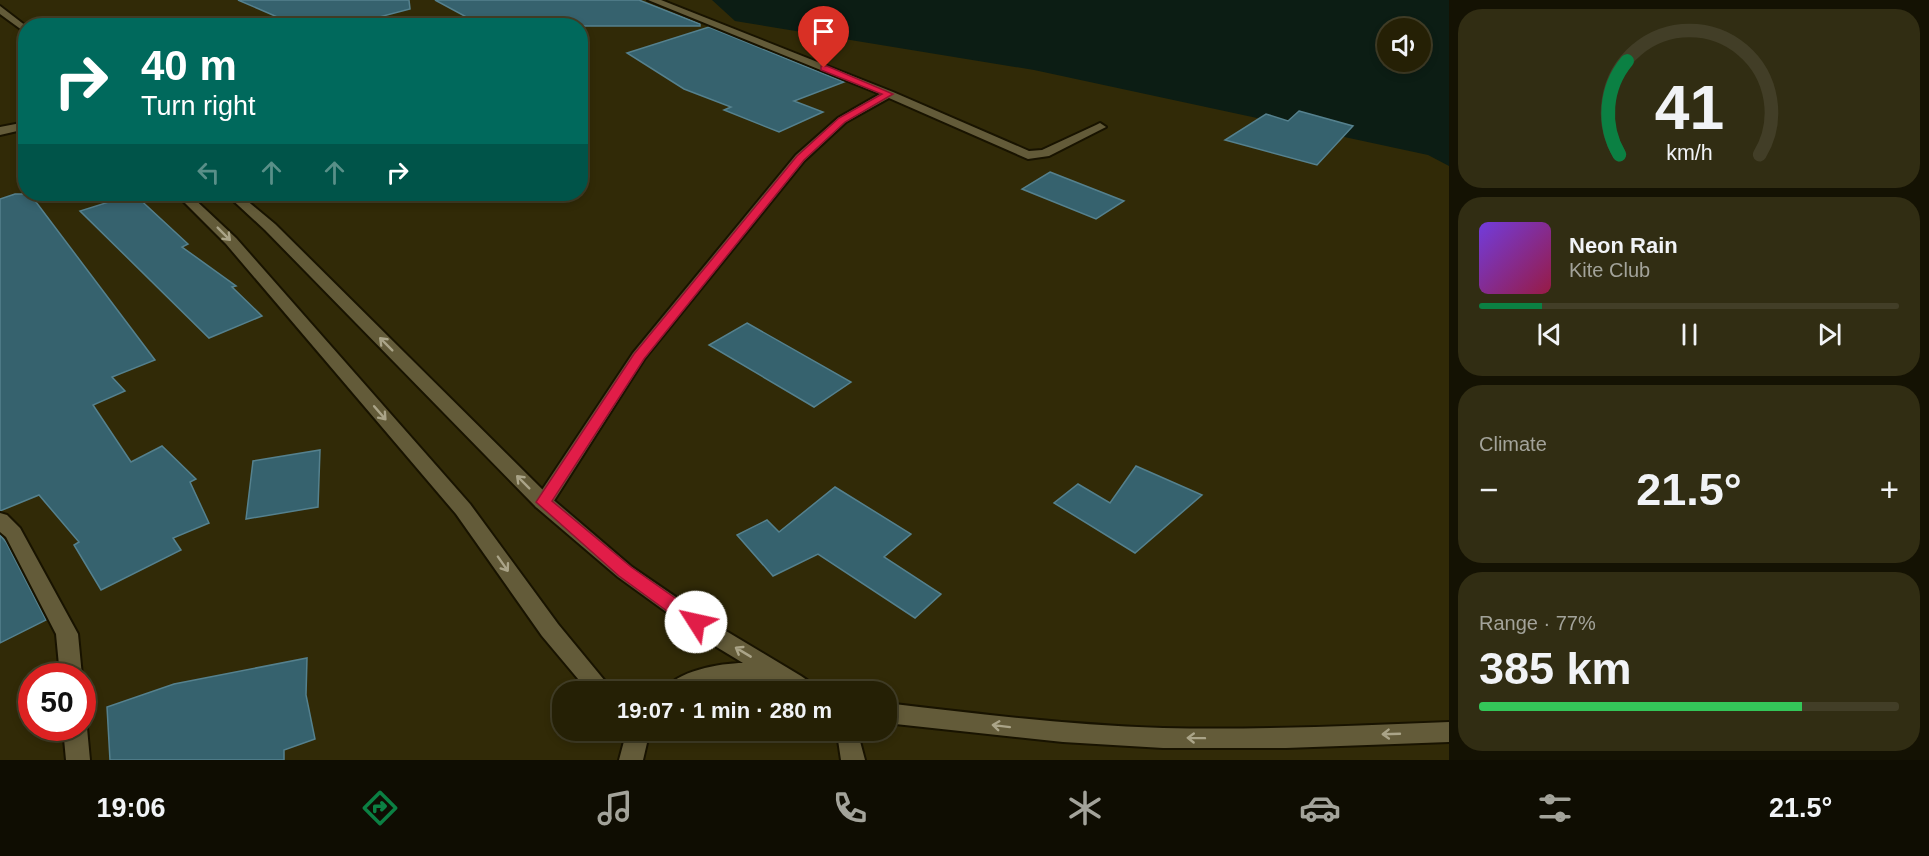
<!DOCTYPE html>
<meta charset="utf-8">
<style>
:root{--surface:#252005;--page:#312d13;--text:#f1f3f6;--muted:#a3a39a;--line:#423e27;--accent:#0b8043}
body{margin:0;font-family:Helvetica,sans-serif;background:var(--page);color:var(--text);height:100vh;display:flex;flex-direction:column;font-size:22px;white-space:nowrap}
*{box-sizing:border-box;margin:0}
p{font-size:20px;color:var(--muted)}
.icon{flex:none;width:33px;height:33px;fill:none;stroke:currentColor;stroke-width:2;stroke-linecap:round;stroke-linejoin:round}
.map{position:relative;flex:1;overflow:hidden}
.details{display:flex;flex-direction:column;gap:9px;padding:9px;background:#141203;width:480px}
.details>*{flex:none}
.hud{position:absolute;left:18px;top:18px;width:570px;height:183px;border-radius:24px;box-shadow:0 3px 9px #0003,0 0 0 2px var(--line);background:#00695c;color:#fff;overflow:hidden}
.tools{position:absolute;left:1377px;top:18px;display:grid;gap:12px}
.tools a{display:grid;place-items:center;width:54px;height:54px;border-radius:50%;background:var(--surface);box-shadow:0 3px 9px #0003,0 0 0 2px var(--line);font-size:30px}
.speed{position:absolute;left:18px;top:663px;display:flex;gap:12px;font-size:30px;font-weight:700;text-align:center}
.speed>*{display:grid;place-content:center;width:78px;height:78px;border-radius:50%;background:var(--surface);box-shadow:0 3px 9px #0003,0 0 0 2px var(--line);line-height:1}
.speed .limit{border:9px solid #d22;background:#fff;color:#111}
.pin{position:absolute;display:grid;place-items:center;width:51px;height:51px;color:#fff;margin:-62px -26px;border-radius:50% 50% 50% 0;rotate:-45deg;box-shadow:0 0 6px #0007}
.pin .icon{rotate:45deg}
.me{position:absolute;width:66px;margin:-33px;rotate:305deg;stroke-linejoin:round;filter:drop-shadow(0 0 4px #0008)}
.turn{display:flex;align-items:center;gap:21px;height:126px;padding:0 24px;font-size:27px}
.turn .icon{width:78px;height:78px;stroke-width:2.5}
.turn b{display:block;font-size:42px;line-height:51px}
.lanes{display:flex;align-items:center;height:57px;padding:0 24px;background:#0003;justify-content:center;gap:30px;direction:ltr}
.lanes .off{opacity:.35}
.big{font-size:45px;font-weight:700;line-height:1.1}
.details .widget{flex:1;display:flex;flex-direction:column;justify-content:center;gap:9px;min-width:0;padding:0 21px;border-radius:24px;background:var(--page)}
.details .dial{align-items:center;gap:0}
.dial svg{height:156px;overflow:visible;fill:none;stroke:var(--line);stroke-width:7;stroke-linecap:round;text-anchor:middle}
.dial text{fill:var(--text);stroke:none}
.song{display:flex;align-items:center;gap:18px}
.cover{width:72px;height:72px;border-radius:9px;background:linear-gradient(135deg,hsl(260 70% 55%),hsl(340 70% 35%))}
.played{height:6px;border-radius:3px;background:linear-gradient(90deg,var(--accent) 15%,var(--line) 15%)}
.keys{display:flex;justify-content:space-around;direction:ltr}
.heat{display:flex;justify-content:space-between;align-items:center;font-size:33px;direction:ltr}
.charge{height:9px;border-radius:4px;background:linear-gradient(90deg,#34c759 77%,var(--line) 0)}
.trip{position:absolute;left:552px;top:681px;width:345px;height:60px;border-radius:24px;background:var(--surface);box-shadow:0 3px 9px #0003,0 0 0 2px var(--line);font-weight:700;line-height:60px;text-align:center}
.tabs{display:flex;height:96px;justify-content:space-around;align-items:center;background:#0f0d02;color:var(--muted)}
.tabs .icon{width:42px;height:42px}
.tabs .active{color:var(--accent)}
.tabs b{font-size:27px;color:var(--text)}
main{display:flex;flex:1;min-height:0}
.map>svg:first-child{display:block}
.water{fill:#0c1d14;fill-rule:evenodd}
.building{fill:#36626e;stroke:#55818e;stroke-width:1.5}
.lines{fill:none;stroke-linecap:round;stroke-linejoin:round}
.minor-casing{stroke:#181300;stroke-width:4}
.secondary-casing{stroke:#181300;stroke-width:4}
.minor{fill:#635b39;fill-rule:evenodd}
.secondary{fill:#635b39;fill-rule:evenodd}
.oneway{stroke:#aaa488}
.route{fill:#e11d48;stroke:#92132f;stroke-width:1.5}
</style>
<main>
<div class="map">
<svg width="1449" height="760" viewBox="0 0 1449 760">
<rect width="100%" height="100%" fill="#312a07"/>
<path class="water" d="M712,0H1449V166L1428,155L1034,70L735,21ZM1388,28H1420V62H1388Z"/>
<path class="building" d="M238,0H409L410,9L345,26H298Z
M435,0H639L700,24V26H483Z
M709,27L844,82L794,101L823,112L779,132L724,110L731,107L684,89L627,53Z
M1299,111L1353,126L1317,165L1225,140L1266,114L1288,121Z
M1050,172L1124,201L1096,219L1022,189Z
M15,194H30L155,360L112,377L125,391L93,405L131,462L162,446L196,479L190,482L209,523L173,538L181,550L101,590L74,545L79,542L39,495L0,511V199Z
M134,194L188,244L182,247L236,286L232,287L262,316L209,338L80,211Z
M747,323L851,382L814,407L709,345Z
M320,450L318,507L246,519L253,461Z
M1136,466L1202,495L1135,553L1054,503L1078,484L1110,503Z
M835,487L911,534L884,557L941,594L915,618L818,554L773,576L737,535L767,520L779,532Z
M0,535L6,542L46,620L0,643Z
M307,658L306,695L315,739L284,750V760H110L107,707L174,684Z"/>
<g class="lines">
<g class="minor-casing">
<path id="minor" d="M648,0H661L893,92L1029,151L1042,150L1096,125L1100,123L1106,127L1049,156L1028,159L889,98L846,122L804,161L645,358L550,507L543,509L536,507L534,502L633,353L796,155L838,118L880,94Z
M26,122V129L0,135V127Z
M0,513L7,515L20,528L78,634L82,676H60L56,634L6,537L0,532Z
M82,721L87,728L90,760H66L63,728H82Z"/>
</g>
<g class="secondary-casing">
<path id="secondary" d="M0,6L26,26V33L0,14Z
M176,194H189L236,238L470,504L558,624L614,692H589L542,636L456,514L226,244Z
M226,194H239L275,224L550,497L632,567L721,628L801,676L814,685L817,692H786L771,686L743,681L717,683L696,692H664C674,671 721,663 743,663L705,640L618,577L536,507L265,230Z
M886,703C978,714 1070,725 1163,728C1258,730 1354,726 1449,722V742L1286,748H1163L1063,742L886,723Z
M627,730H650L643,760H619Z
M833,730H857L865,760H841L838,740Z"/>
</g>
<use href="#minor" class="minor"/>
<use href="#secondary" class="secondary"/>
</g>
<defs><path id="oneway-shaft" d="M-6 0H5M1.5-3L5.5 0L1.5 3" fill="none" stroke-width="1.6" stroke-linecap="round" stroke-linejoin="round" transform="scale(1.5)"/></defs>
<g class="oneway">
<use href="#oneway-shaft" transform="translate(224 234) rotate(45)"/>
<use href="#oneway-shaft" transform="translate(386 344) rotate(-135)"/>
<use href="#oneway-shaft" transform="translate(380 413) rotate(49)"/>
<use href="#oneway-shaft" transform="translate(523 482) rotate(-135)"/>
<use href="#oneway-shaft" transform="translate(503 564) rotate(55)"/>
<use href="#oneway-shaft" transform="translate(743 652) rotate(-149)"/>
<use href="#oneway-shaft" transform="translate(1001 726) rotate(-173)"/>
<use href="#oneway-shaft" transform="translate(1391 734) rotate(178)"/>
<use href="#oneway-shaft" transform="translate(1196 738) rotate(-179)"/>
</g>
<path class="route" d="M821,66H827L893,94L845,122L804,160L644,359L552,501L631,567L702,617L704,622L702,627L696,629L689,627L619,576L536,502L634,354L797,156L839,118L882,94L821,70Z"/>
</svg>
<div class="tools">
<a><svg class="icon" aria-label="sound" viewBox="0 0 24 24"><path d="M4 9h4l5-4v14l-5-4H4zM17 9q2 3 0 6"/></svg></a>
</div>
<div class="speed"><div class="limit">50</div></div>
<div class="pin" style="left:824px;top:68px;background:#d93025"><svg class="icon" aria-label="arrive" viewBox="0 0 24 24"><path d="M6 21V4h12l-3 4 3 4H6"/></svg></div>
<svg class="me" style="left:696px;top:622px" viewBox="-20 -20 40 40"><circle r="19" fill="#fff"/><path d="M0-13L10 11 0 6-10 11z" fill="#e11d48"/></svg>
<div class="trip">19:07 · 1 min · 280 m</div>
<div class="hud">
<div class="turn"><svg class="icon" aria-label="right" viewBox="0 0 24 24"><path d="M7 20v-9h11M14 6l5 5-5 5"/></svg><div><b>40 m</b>Turn right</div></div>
<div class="lanes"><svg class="icon off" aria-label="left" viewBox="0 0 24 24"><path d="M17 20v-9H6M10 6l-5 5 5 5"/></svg><svg class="icon off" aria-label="ahead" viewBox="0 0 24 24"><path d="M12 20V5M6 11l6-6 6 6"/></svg><svg class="icon off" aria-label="ahead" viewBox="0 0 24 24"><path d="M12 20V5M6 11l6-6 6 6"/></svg><svg class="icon" aria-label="right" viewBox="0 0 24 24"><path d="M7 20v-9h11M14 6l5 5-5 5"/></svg></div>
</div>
</div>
<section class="details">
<div class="widget dial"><svg viewBox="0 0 100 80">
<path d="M14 69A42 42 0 1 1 86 69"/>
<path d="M14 69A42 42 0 0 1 18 21" stroke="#0b8043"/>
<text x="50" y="56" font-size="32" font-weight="700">41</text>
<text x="50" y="72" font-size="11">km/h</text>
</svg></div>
<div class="widget">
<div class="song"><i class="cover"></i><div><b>Neon Rain</b><p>Kite Club</p></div></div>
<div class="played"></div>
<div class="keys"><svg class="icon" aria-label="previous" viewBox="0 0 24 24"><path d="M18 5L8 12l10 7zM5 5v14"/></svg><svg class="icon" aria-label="pause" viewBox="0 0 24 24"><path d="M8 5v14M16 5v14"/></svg><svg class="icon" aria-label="next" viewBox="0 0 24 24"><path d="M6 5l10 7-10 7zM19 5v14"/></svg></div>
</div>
<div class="widget"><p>Climate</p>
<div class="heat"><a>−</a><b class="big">21.5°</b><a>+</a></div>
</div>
<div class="widget"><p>Range · 77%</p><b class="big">385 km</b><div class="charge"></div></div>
</section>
</main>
<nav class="tabs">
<b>19:06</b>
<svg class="icon active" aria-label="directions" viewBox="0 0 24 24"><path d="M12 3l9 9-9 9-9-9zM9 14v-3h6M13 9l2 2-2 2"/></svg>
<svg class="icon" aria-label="music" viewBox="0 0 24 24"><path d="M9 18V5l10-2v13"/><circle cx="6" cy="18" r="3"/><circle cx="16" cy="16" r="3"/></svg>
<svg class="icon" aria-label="phone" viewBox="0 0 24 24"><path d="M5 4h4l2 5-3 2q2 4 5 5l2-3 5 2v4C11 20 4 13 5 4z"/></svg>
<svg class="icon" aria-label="climate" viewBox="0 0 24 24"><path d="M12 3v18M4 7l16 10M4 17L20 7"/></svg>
<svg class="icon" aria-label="car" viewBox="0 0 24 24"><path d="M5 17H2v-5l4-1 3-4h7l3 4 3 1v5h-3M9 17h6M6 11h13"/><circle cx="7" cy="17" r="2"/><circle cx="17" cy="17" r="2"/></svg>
<svg class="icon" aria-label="filters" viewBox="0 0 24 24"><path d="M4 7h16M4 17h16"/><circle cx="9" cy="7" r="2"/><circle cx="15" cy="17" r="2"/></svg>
<b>21.5°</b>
</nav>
